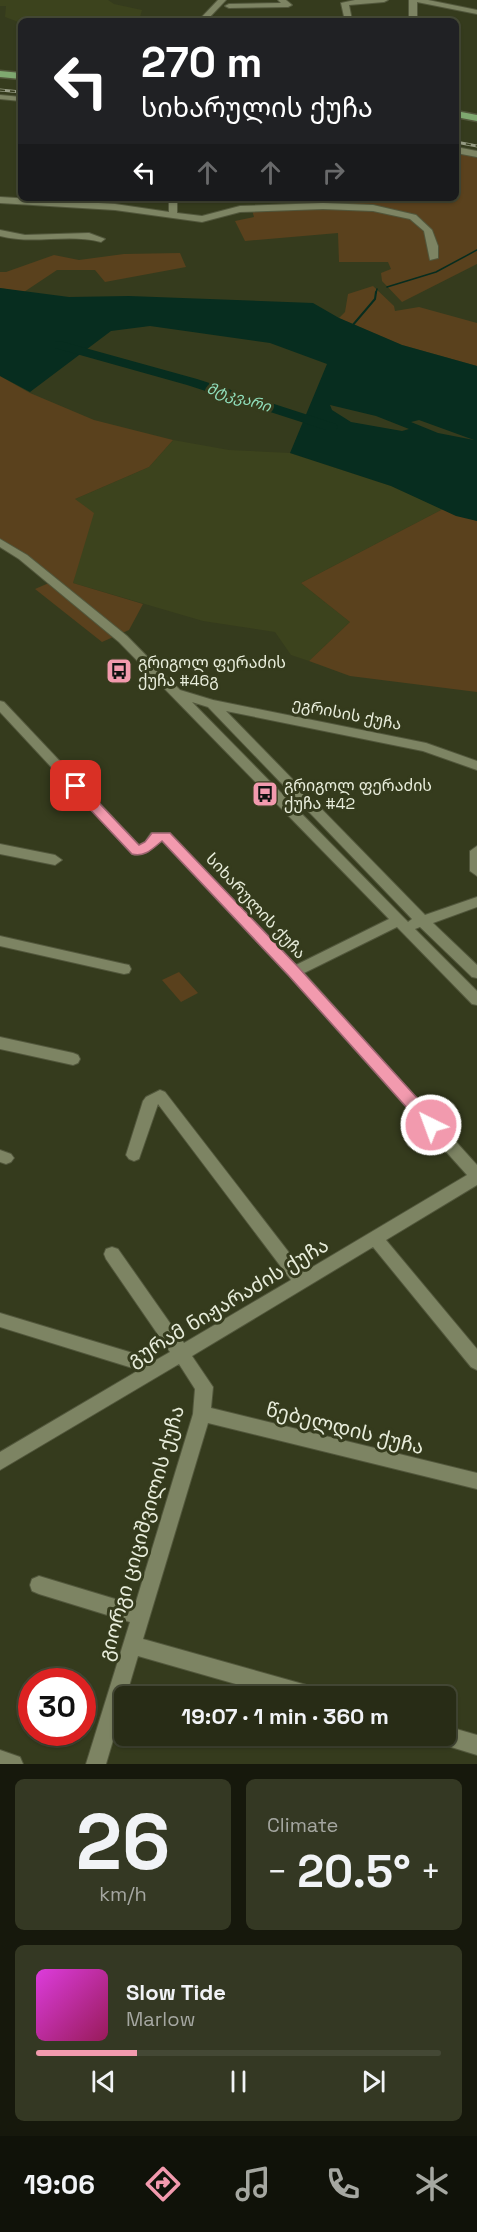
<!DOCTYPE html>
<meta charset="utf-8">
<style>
:root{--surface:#282c16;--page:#343823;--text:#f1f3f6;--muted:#a5a7a1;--line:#444835;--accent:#f29aae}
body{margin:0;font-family:"Space Grotesk","Noto Sans Georgian",sans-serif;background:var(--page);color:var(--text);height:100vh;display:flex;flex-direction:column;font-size:22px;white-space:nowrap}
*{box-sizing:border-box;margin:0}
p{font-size:20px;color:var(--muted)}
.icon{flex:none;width:33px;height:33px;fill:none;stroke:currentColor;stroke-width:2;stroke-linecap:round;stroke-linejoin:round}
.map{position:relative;height:1764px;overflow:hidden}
.panel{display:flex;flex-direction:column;gap:15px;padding:15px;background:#16180c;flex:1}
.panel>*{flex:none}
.guide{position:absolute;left:18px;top:18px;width:441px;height:183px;border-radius:9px;box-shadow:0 2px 4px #0004,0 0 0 2px var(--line);background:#202124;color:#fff;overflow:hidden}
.speed{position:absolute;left:18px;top:1668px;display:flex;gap:12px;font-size:30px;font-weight:700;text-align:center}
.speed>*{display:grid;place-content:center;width:78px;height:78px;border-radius:50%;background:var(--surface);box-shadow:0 2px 4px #0004,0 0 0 2px var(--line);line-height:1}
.speed .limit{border:9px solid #d22;background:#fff;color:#111}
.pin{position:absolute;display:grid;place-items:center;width:51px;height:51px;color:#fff;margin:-26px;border-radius:12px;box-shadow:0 3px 9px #0006}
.me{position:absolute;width:66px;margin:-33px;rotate:318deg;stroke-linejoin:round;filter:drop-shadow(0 0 4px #0008)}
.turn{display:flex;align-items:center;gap:21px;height:126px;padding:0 24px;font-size:27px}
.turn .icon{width:78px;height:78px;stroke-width:2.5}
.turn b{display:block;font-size:42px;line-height:51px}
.lanes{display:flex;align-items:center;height:57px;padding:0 24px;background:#0003;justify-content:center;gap:30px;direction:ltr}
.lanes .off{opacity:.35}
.big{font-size:45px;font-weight:800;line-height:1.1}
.panel .tile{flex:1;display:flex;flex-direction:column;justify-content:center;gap:9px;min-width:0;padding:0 21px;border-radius:9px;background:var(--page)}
.panel .dial{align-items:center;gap:0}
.dial b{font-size:78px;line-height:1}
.song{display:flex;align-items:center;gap:18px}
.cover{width:72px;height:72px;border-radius:9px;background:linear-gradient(135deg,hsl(300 70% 55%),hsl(330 70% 35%))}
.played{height:6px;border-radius:3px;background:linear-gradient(90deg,var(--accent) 25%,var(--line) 25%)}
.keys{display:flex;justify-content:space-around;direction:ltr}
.heat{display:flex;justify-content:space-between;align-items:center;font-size:33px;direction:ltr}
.panel .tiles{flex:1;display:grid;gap:15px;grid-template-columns:1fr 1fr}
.tile:last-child{grid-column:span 2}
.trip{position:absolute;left:114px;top:1686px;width:342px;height:60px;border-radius:9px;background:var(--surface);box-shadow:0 2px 4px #0004,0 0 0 2px var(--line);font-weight:800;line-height:60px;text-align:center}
.menu{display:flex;height:96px;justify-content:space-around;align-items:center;background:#101209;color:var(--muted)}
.menu .icon{width:42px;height:42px}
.menu .current{color:var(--accent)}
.menu b{font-size:27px;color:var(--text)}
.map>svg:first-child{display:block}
.built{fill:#3c431d}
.green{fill:#5a411d}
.water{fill:#072d1f;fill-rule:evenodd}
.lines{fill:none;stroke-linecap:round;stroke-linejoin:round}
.stream-far1{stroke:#072d1f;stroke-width:1.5}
.stream{stroke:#072d1f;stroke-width:2}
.river{fill:#072d1f;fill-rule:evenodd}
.minor-casing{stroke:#52573c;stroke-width:2}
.major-casing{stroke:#52573c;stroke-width:3}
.minor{fill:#7d8463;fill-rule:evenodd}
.major{fill:#7fa870;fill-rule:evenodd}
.rail-casing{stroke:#969b84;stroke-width:3}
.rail{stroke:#353b1d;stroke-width:1.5;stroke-dasharray:5;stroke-linecap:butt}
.route{fill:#f29aae;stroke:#9d6471;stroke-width:1.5}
.labels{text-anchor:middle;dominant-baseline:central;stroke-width:6;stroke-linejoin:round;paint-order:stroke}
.far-water-label{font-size:15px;font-style:italic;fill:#91dfbc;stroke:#353b1d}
.poi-label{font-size:16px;fill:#e8eddb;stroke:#353b1d;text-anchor:start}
.street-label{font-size:16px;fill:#e8eddb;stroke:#353b1d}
.near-street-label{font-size:20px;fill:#e8eddb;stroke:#353b1d}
</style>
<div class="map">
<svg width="477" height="1764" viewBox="0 0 477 1764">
<rect width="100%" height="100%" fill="#353b1d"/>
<path class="built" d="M0,0H108L114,4L142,10L139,21H21V23L5,17L6,6H0Z
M173,440L229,450L290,453L391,486L443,509L301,583L350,622L309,661L291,655L275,632L203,621L73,583L79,556L75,499L149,467Z"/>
<path class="green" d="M456,151L477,156V264L402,302L382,281L381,273L391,269L388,262H339L338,233L245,241L235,221L254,217L252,210L312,207L333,198H456Z
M180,253L186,267L105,282L95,270H57L24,292L0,288V272H6L54,255L79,260L124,254Z
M373,286L394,306L395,311L419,307L477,323V366L402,345L339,318L345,312L348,294Z
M0,376L30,393L94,420L173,440L149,467L75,499L94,513L73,583L143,604L129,630L102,642L35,589L58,579L0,539Z
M443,509L477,521V692L350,676L309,661L350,622L301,583Z
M179,972L198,993L181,1002L162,980Z"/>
<path class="water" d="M0,288L69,297L129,296L313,303L339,318L402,345L477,366V521L456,516L391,486L290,453L327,364L270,343L150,326L111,331L30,392L0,376ZM330,405L376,416L409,429L402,431L351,422L332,410ZM419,420L474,440L438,433L411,422Z"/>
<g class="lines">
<path class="stream-far1" d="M387,287L436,272L477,250
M376,293L377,289"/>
<path class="stream" d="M352,326L375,299L376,292"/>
<path class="river" d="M60,341L197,379L336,424L338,427L336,430H326L187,385L55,348V342Z"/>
<g class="minor-casing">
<path id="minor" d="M218,0H226L206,21H198Z
M278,0H286L292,5L288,7L229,8L225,6L229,4L281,3Z
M355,0H388L384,2L349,5L352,20L345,21L341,3Z
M409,0H428L477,10V14L417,2V21H409Z
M0,95L21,97V101L0,99Z
M456,147L477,151V157L456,153Z
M0,197L115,204L169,212V198H177V213L202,216L240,206L323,203L373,205L416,215L432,230L438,246V258L430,260L424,231L410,219L373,211L323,209L240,212L202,222L115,210L0,203Z
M0,230L25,235L89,233L105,239L101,242C67,233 34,245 0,236Z
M0,539L27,555L127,636L180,690L213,700L426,743L477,761V770L423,751L226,711L425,915L477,897V907L433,923L477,965V978L472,977L420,927L415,929L477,991V1005L472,1004L397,927L304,973L477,1165V1185L386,1240L477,1349V1370L471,1367L373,1247L192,1356L213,1387L211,1408L477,1473V1489L208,1423L143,1639L310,1686L317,1689L320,1696H278L138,1656L106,1764H86L130,1622L39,1594L32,1591L30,1585L32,1579L39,1576L135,1605L193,1414L195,1389L179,1364L0,1470V1452L139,1370L0,1327V1313L156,1360L170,1352L106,1259L104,1254L106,1249L112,1247L118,1249L184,1343L291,1280L158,1104L139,1159L134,1161L129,1159L126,1155L143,1101L146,1097L160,1090L165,1092L304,1272L467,1175L289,976L162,841C153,847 145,858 132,854L0,712V701L4,702L139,845L145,842L151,833H170L296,965L389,919L119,642L19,559L0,547ZM192,702L208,707L412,919L408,922Z
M0,844L55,855L62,860L55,865L0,854Z
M477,846V876L470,871V851Z
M0,936L124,964L129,965L131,969L129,973L124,974L0,946Z
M0,1037L73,1053L78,1055L80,1059L78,1063L73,1065L0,1049Z
M0,1150L11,1154L14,1158L11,1162L6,1164L0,1162Z
M446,1726L477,1735V1755L438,1743L435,1736H446Z
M0,1750L20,1757L23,1764H0Z"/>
</g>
<g class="major-casing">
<path id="major" d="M0,71L21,73V79L0,77Z
M456,111L477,115V121L456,117Z"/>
</g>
<use href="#minor" class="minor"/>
<use href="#major" class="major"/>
<g class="rail-casing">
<path id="rail" d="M0,90L21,92
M456,142L477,146"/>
</g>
<use href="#rail" class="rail"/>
</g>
<path class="route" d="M76,782L80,783L139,845L145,842L152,833H170L299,968L437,1120L439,1125L437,1129H426L289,976L162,841C154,847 145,858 132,854L71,789L69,786Z"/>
<defs>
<g id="bus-square" transform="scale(1.35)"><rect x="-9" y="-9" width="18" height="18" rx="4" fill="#f29aae" stroke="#353b1d"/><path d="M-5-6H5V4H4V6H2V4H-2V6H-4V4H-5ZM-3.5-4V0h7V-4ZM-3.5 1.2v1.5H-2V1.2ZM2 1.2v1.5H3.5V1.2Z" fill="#111"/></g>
</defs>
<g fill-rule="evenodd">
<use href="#bus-square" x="119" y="671"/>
<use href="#bus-square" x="265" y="794"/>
</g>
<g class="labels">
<g class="far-water-label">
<text transform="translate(239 397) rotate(17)">მტკვარი</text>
</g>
<g class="poi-label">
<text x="138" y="662">გრიგოლ ფერაძის<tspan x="138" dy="18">ქუჩა #46გ</tspan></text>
<text x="284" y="785">გრიგოლ ფერაძის<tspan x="284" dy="18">ქუჩა #42</tspan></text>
</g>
<g class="street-label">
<text transform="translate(347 714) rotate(11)">ეგრისის ქუჩა</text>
<text transform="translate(256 906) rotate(47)">სიხარულის ქუჩა</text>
</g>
<g class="near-street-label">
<text transform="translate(228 1302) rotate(-31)">გურამ ნიჟარაძის ქუჩა</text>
<text transform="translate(345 1428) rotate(14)">წებელდის ქუჩა</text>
<text transform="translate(141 1533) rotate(-74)">გიორგი ციციშვილის ქუჩა</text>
</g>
</g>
</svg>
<div class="speed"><div class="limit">30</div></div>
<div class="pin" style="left:76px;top:786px;background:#d93025"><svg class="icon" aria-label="arrive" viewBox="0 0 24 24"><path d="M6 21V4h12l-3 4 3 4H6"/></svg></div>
<svg class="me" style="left:431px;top:1125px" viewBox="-20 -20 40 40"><circle r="17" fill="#f29aae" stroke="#fff" stroke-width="3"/><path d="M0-11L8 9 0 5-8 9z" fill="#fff"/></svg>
<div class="trip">19:07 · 1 min · 360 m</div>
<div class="guide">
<div class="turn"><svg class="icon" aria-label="left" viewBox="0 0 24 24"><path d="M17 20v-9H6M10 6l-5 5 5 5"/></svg><div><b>270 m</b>სიხარულის ქუჩა</div></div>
<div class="lanes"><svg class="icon" aria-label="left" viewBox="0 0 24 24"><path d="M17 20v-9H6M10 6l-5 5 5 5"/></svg><svg class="icon off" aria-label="ahead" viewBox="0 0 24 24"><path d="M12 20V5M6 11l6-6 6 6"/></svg><svg class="icon off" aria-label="ahead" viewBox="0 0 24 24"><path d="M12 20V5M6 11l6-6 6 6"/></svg><svg class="icon off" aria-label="right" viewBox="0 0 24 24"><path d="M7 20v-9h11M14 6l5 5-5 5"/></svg></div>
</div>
</div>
<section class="panel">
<div class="tiles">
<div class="tile dial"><b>26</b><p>km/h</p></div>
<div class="tile"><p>Climate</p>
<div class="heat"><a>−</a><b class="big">20.5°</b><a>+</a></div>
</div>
<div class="tile">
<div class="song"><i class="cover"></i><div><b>Slow Tide</b><p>Marlow</p></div></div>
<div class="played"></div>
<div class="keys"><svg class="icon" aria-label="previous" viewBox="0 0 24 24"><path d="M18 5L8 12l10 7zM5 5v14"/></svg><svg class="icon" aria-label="pause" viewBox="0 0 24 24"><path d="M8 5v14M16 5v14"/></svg><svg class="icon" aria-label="next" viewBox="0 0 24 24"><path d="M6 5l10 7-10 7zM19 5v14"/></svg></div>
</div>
</div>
</section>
<nav class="menu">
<b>19:06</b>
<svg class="icon current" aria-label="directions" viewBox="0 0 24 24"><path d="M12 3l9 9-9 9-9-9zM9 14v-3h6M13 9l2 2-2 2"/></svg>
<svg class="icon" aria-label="music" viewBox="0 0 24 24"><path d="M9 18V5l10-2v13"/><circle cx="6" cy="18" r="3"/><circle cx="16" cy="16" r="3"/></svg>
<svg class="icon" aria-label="phone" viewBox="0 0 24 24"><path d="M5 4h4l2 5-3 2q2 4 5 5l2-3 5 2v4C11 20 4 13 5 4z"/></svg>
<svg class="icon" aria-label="climate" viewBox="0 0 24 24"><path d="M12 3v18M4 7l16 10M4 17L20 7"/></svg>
</nav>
